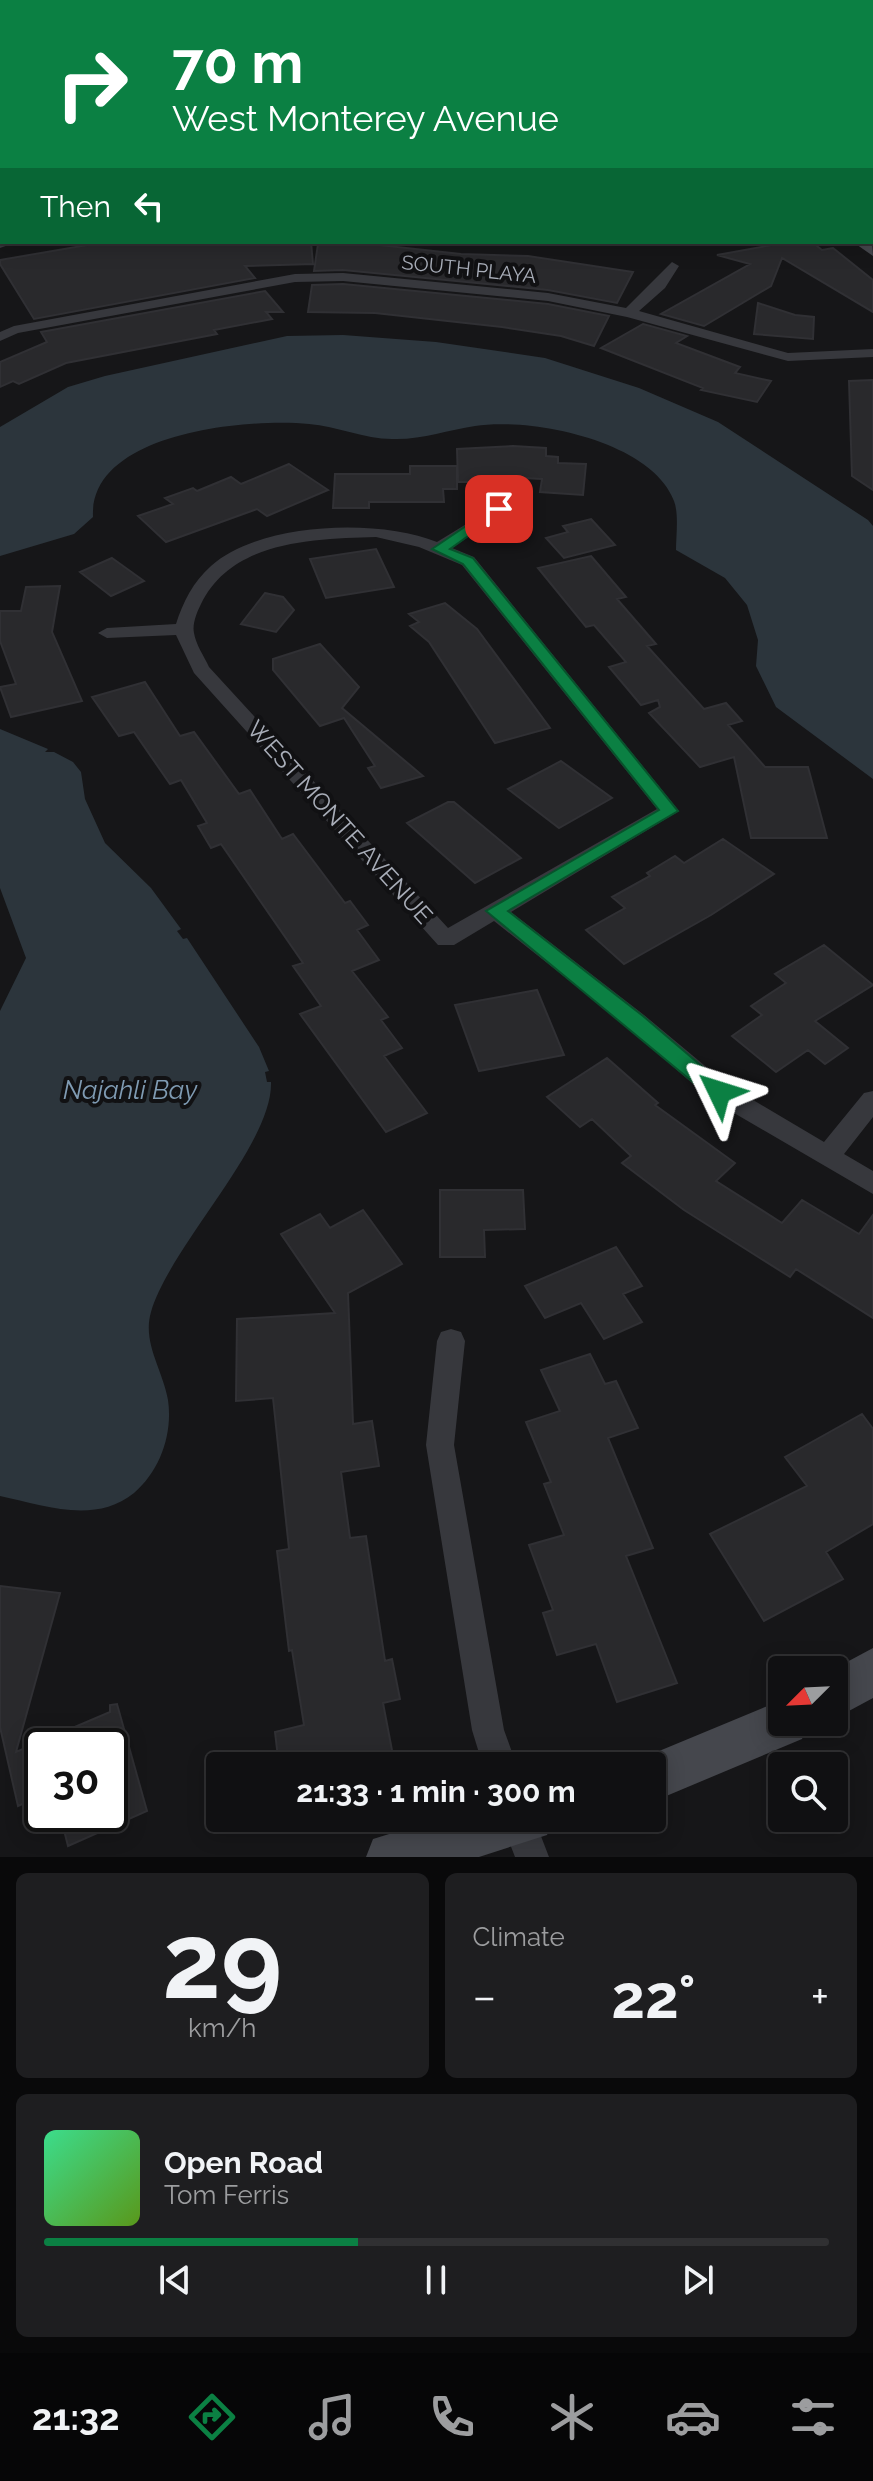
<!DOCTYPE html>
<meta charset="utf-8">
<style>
:root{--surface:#101012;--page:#1e1e20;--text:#f1f3f6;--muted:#9c9d9f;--line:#303032;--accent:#0b8043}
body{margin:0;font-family:Raleway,sans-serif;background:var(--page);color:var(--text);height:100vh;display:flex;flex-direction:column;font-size:30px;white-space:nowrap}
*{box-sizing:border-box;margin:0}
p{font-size:26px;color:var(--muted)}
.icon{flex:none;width:44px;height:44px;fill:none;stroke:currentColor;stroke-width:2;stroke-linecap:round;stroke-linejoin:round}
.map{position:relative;height:1857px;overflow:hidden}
.panel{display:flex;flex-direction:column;gap:16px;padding:16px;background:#09090a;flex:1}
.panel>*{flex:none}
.banner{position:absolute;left:0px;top:0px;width:874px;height:244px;box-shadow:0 4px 20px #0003,0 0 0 2px var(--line);background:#0b8043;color:#fff;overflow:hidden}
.needle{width:52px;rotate:246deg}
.fabs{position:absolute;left:768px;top:1656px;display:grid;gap:16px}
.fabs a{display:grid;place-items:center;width:80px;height:80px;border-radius:8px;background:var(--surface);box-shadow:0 4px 20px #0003,0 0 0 2px var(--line);font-size:40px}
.speed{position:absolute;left:24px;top:1728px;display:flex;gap:16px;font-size:40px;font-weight:700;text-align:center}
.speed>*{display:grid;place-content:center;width:104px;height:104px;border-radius:50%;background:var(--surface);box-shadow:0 4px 20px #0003,0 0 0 2px var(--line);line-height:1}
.speed .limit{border:4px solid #111;border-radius:12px;background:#fff;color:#111}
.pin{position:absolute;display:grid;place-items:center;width:68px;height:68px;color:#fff;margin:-34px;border-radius:16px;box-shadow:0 4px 12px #0006}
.me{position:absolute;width:88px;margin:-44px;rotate:311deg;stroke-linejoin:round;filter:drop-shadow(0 0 6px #0008)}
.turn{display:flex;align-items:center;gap:28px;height:168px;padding:0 40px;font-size:36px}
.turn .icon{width:104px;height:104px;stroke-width:2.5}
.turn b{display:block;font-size:56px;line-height:68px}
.then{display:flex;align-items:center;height:76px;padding:0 40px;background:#0003;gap:16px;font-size:30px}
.big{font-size:60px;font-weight:700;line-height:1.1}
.panel .tile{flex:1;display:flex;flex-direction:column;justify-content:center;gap:12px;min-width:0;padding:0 28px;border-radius:12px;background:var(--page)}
.panel .dial{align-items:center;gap:0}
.dial b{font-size:104px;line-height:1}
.song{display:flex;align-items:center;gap:24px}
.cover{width:96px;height:96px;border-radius:12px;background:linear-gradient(135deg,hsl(150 70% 55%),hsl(90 70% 35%))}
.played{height:8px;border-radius:4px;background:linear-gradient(90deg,var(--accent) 40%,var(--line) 40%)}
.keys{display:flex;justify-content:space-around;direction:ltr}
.heat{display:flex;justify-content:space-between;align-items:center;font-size:44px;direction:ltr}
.panel .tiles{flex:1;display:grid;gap:16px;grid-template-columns:1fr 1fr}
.tile:last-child{grid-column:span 2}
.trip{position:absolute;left:206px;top:1752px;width:460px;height:80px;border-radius:8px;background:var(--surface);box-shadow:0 4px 20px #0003,0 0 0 2px var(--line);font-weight:700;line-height:80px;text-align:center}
.tabs{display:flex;height:128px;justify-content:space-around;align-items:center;background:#060607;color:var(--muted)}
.tabs .icon{width:56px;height:56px}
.tabs .on{color:var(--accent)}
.tabs b{font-size:36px;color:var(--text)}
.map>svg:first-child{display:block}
.water{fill:#2c353c}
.building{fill:#29292c;stroke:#303034;stroke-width:2}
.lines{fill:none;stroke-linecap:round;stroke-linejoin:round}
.street{fill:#37383d;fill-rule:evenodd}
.secondary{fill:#45474d;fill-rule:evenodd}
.route{fill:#0b8043;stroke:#07532c;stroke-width:2}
.labels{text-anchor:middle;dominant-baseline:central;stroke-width:8;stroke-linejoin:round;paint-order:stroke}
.far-street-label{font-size:20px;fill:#a8adb8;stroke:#111113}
.street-label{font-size:24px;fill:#a8adb8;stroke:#111113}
.water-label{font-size:26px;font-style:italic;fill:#7f9bb3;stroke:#111113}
</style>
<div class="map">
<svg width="873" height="1857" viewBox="0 0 873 1857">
<rect width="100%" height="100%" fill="#161618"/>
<path class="water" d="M343,335L436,342L545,358L639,388L718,422L868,520L873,526V779L776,707L756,666L758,640L747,605L725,578L676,550C676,536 679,514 674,501C652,441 531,417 475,426C447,430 422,440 392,439C364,439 337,426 309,424C248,418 89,432 93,517L74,534L0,556V427L68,387L105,376L287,336Z
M0,729L48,749L45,752H54L73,762L81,772L85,799L105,843L151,888L181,929L177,931L183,939L187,938L259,1047L269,1071L265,1072L267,1082H271C273,1145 170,1246 151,1312C142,1343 163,1370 168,1400C173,1434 160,1471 134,1493C94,1525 44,1505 0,1496V1011L26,958L0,888Z"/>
<path class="building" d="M105,242H311L313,264L245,266L255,278L34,319L0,264V260Z
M788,242H812L822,250L833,248L873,280V312L782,258L771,286L704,326L661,314L750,264L717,255Z
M318,244L379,245L461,254L528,256L633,272L617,303L548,290L343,270L314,271Z
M343,284L548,304L609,316L594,346L561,336L502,327L375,313L308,312L312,285Z
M265,291L283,312H266L272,319L214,330L217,334L66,363L19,384L13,381L0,387V362L47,342L41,332Z
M758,303L795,315L814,317L813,339L754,334Z
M643,324L687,336L676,343L740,367L735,373L771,381L757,402L701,390L703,388L601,348Z
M873,380V490L852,476L849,381Z
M513,446L546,448V456L558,457V463L586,464L583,495L540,492L542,479L485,476L486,482H458L457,449Z
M289,464L328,490L267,516L257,509L166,542L138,516L173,504L165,498L193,488L197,491L231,477L241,484Z
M410,466H457V489H443L444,502H369V508H333L335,474H410Z
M591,519L615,545L564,558L546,538L568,532L563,526Z
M376,549L394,587L326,598L310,559Z
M591,556L626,597L617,599L656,644L647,646L704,709L726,703L742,721L728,725L765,767H808L827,838H751L734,757L700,767L649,713L660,707L658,700L641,705L609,667L626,662L594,625L586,627L538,568Z
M112,558L144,581L111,596L80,572Z
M60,586L52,632L82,701L11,717L0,687L16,684L0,641V611H21L26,587Z
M265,593L283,597L294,610L276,632L241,624Z
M445,603L477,629L550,728L495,743L429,642L410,626L419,622L409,614Z
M320,644L359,687L342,708L423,776L381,788L368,768L375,766L344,718L320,726L273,670V659Z
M145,682L180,736L194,732L239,794L250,790L282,839L293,834L345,903L350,901L368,925L357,930L379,960L352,971L388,1017L381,1020L402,1048L384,1056L427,1113L386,1132L300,1014L321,1006L293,966L303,963L221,844L211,848L198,826L207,823L181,780L170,784L134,732L119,736L92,697Z
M561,761L612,798L559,828L508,789Z
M448,802H454L521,858L475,883L407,823Z
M723,839L774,874L711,915L624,964L586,930L625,908L612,897L650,876L647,873L675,856L684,863Z
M824,945L873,985L815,1021L848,1048L825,1064L808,1050L776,1072L732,1036L762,1015L751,1006L786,983L775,974Z
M537,990L564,1055L479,1071L455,1005Z
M607,1058L658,1103L655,1105L735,1163L716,1181L782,1223L802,1200L859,1234L873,1215V1318L796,1269L790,1277L684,1210L622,1163L631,1156L592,1119L580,1127L547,1097Z
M440,1190H523L525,1229L484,1230L485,1257H440Z
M363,1210L402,1264L348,1293L353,1424L372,1421L379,1466L341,1472L350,1538L366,1536L385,1661L392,1659L400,1699L383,1703L395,1766H279L275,1732L304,1725L292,1650L289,1651L277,1551L289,1549L273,1398L236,1401L237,1319L335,1313L281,1234L320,1214L330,1228Z
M616,1247L642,1286L623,1294L642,1322L604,1339L581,1303L545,1318L525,1286Z
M590,1354L605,1384L616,1381L638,1428L608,1438L653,1548L626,1556L677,1683L617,1702L596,1644L557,1655L543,1613L553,1610L529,1545L564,1535L544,1484L551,1482L526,1422L560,1411L541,1370Z
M862,1414L873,1429V1524L826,1552L843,1579L764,1621L710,1534L807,1486L785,1457Z
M0,1586L60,1593L16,1752L110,1712V1705L117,1704L147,1811L68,1846L60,1814H110V1746H42V1795L18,1806L0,1727Z"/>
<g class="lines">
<path class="street" d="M121,0H132L134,2H123Z
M676,0H688L690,2H678Z
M832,0H844L846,2H834Z
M872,14H873V21H872Z
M872,106H873V113H872Z
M0,240L2,242H17L0,248Z
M672,262L679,266L665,288L639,311L788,353L873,349V357L788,361L627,317L548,301L343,281L295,282L18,333L0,341V332L14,326L295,274L343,273L548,293L626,308Z
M499,504L505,506V512L452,548L474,557L679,811L511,912L644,1015L728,1085L824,1142L864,1093L873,1091V1117L844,1154L873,1171V1194L710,1099L628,1027L494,921L454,945H438L194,673L176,635L107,638L98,633L107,628L176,624C183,602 193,582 211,566C260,522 378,518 437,542ZM376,537L419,547L462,565L657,809L448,928L209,667C204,656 196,645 194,633C192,624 197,612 201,604C232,540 314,539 376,537Z
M451,1329L461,1332L465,1341L454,1445L504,1730L517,1766H483L472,1730L426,1445L437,1341L441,1332Z
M500,1818H534L549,1857H515Z"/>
<path class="secondary" d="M510,0H527L528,2H511Z
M872,240L873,256L853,242H872Z
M873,1648V1698L834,1719L832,1670Z
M782,1700V1722H809L802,1739L652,1802V1766H633L635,1761Z
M441,1818H555L547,1835L479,1857H366L373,1839Z"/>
</g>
<path class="route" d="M494,507L506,509L450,549L473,558L678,811L508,911L643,1016L726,1087L729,1092L726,1098H712L486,911L659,810L463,564L432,549Z"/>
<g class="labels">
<g class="far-street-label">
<text transform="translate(469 269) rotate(6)">SOUTH PLAYA</text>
</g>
<g class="street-label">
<text transform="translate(340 822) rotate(48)">WEST MONTE AVENUE</text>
</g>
<g class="water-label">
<text x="130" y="1090">Najahli Bay</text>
</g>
</g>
</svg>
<div class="fabs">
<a><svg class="needle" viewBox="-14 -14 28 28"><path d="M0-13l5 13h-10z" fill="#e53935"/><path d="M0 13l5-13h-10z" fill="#9c9d9f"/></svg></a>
<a><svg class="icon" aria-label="search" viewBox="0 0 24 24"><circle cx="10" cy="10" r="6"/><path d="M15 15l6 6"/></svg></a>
</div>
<div class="speed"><div class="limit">30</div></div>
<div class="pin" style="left:499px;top:509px;background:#d93025"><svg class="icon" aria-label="arrive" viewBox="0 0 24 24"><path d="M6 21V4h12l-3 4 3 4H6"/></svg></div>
<svg class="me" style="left:719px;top:1092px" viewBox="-20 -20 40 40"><path d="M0-17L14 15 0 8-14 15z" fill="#0b8043" stroke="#fff" stroke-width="4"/></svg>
<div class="trip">21:33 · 1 min · 300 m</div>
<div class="banner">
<div class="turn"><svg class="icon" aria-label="right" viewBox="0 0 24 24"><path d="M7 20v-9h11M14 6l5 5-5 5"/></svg><div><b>70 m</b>West Monterey Avenue</div></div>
<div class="then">Then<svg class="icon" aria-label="left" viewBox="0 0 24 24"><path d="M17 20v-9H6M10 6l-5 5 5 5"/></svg></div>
</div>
</div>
<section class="panel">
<div class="tiles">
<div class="tile dial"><b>29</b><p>km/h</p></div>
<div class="tile"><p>Climate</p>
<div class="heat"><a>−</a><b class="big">22°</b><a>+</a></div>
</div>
<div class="tile">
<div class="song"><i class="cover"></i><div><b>Open Road</b><p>Tom Ferris</p></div></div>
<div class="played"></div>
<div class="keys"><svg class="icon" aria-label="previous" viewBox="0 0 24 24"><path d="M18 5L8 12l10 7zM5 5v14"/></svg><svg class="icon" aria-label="pause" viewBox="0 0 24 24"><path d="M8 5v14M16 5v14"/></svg><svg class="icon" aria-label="next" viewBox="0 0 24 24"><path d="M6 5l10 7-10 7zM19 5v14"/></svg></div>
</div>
</div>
</section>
<nav class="tabs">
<b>21:32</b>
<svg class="icon on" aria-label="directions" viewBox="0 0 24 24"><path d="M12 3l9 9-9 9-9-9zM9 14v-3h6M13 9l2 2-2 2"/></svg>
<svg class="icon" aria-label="music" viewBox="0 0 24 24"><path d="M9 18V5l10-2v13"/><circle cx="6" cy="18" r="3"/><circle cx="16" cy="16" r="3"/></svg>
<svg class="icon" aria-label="phone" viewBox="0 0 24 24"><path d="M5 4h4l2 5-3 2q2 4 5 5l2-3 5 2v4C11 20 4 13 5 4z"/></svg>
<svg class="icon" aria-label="climate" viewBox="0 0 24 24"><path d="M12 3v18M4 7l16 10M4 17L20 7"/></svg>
<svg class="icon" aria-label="car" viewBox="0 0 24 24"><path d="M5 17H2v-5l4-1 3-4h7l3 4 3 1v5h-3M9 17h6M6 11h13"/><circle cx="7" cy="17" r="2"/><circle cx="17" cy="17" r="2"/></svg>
<svg class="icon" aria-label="filters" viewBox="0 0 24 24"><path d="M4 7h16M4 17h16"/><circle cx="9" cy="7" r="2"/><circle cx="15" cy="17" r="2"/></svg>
</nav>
